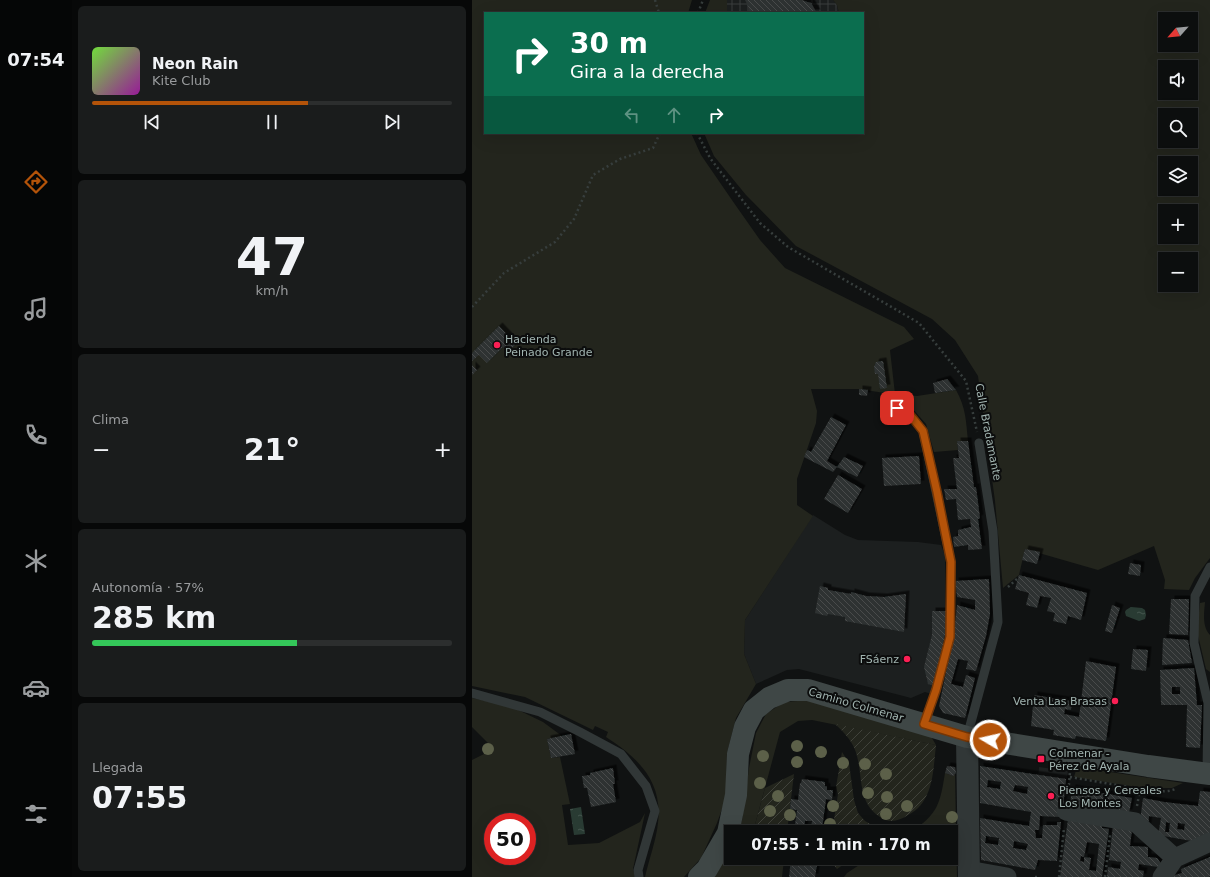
<!DOCTYPE html>
<html lang="es">
<meta charset="utf-8">
<style>
:root{--surface:#0c0e0e;--page:#1a1c1c;--text:#f1f3f6;--muted:#9a9c9e;--line:#2c2e2e;--accent:#b45309}
body{margin:0;font-family:"DejaVu Sans",sans-serif;background:var(--page);color:var(--text);height:100vh;display:flex;flex-direction:column;font-size:15px;white-space:nowrap}
*{box-sizing:border-box;margin:0}
p{font-size:13px;color:var(--muted)}
.icon{flex:none;width:22px;height:22px;fill:none;stroke:currentColor;stroke-width:2;stroke-linecap:round;stroke-linejoin:round}
.map{position:relative;flex:1;overflow:hidden}
.sheet{display:flex;flex-direction:column;gap:6px;padding:6px;background:#070808;width:400px}
.sheet>*{flex:none}
.top-card{position:absolute;left:12px;top:12px;width:380px;height:122px;border-radius:0px;box-shadow:0 4px 16px #0002,0 0 0 1px var(--line);background:#0b6e4f;color:#fff;overflow:hidden}
.needle{width:26px;rotate:243deg}
.controls{position:absolute;left:686px;top:12px;display:grid;gap:8px}
.controls a{display:grid;place-items:center;width:40px;height:40px;border-radius:0px;background:var(--surface);box-shadow:0 4px 16px #0002,0 0 0 1px var(--line);font-size:20px}
.speed{position:absolute;left:12px;top:813px;display:flex;gap:8px;font-size:20px;font-weight:700;text-align:center}
.speed>*{display:grid;place-content:center;width:52px;height:52px;border-radius:50%;background:var(--surface);box-shadow:0 4px 16px #0002,0 0 0 1px var(--line);line-height:1}
.speed .limit{border:6px solid #d22;background:#fff;color:#111}
.pin{position:absolute;display:grid;place-items:center;width:34px;height:34px;color:#fff;margin:-17px;border-radius:8px;box-shadow:0 2px 6px #0006}
.me{position:absolute;width:44px;margin:-22px;rotate:279deg;stroke-linejoin:round;filter:drop-shadow(0 0 3px #0008)}
.turn{display:flex;align-items:center;gap:14px;height:84px;padding:0 20px;font-size:18px}
.turn .icon{width:52px;height:52px;stroke-width:2.5}
.turn b{display:block;font-size:28px;line-height:34px}
.lanes{display:flex;align-items:center;height:38px;padding:0 20px;background:#0003;justify-content:center;gap:20px;direction:ltr}
.lanes .off{opacity:.35}
.big{font-size:30px;font-weight:700;line-height:1.1}
.sheet .card{flex:1;display:flex;flex-direction:column;justify-content:center;gap:6px;min-width:0;padding:0 14px;border-radius:6px;background:var(--page)}
.sheet .dial{align-items:center;gap:0}
.dial b{font-size:52px;line-height:1}
.song{display:flex;align-items:center;gap:12px}
.cover{width:48px;height:48px;border-radius:6px;background:linear-gradient(135deg,hsl(100 70% 55%),hsl(300 70% 35%))}
.played{height:4px;border-radius:2px;background:linear-gradient(90deg,var(--accent) 60%,var(--line) 60%)}
.keys{display:flex;justify-content:space-around;direction:ltr}
.heat{display:flex;justify-content:space-between;align-items:center;font-size:22px;direction:ltr}
.charge{height:6px;border-radius:3px;background:linear-gradient(90deg,#34c759 57%,var(--line) 0)}
.trip{position:absolute;left:252px;top:825px;width:234px;height:40px;border-radius:0px;background:var(--surface);box-shadow:0 4px 16px #0002,0 0 0 1px var(--line);font-weight:700;line-height:40px;text-align:center}
main{display:flex;flex:1;min-height:0}
.dock{display:flex;flex-direction:column;width:72px;justify-content:space-around;align-items:center;background:#050606;color:var(--muted)}
.dock .icon{width:28px;height:28px}
.dock .current{color:var(--accent)}
.dock b{font-size:18px;color:var(--text)}
.map>svg:first-child{display:block}
.built{fill:#1c1f1f}
.industrial{fill:url(#industrial-grid)}
.green{fill:#23251d;fill-rule:evenodd}
.garden{fill:url(#garden-furrows)}
.water{fill:url(#water-ripples)}
.building{fill:url(#building-back-hatch);fill-rule:evenodd;filter:url(#shadow)}
.lines{fill:none;stroke-linecap:round;stroke-linejoin:round}
.path{stroke:#373e3d;stroke-width:2.5;stroke-dasharray:2 3;stroke-linecap:butt}
.service{stroke:#313737;stroke-width:9}
.minor{stroke:#313737;stroke-width:19}
.tertiary{stroke:#313737;stroke-width:22}
.secondary{stroke:#3f4746;stroke-width:22}
.tree{fill:#5c6049}
.route-casing{stroke:#753606;stroke-width:10}
.route{stroke:#b45309;stroke-width:7}
.poi-dot{fill:#fc1f54;stroke:#0c0d0d;stroke-width:1.5}
.labels{text-anchor:middle;dominant-baseline:central;stroke-width:4;stroke-linejoin:round;paint-order:stroke}
.poi-label{font-size:11px;fill:#a1b4b0;stroke:#0c0d0d;text-anchor:start}
.street-label{font-size:11px;fill:#a1b4b0;stroke:#0c0d0d}
</style>
<main>
<nav class="dock">
<b>07:54</b>
<svg class="icon current" aria-label="directions" viewBox="0 0 24 24"><path d="M12 3l9 9-9 9-9-9zM9 14v-3h6M13 9l2 2-2 2"/></svg>
<svg class="icon" aria-label="music" viewBox="0 0 24 24"><path d="M9 18V5l10-2v13"/><circle cx="6" cy="18" r="3"/><circle cx="16" cy="16" r="3"/></svg>
<svg class="icon" aria-label="phone" viewBox="0 0 24 24"><path d="M5 4h4l2 5-3 2q2 4 5 5l2-3 5 2v4C11 20 4 13 5 4z"/></svg>
<svg class="icon" aria-label="climate" viewBox="0 0 24 24"><path d="M12 3v18M4 7l16 10M4 17L20 7"/></svg>
<svg class="icon" aria-label="car" viewBox="0 0 24 24"><path d="M5 17H2v-5l4-1 3-4h7l3 4 3 1v5h-3M9 17h6M6 11h13"/><circle cx="7" cy="17" r="2"/><circle cx="17" cy="17" r="2"/></svg>
<svg class="icon" aria-label="filters" viewBox="0 0 24 24"><path d="M4 7h16M4 17h16"/><circle cx="9" cy="7" r="2"/><circle cx="15" cy="17" r="2"/></svg>
</nav>
<section class="sheet">
<div class="card">
<div class="song"><i class="cover"></i><div><b>Neon Rain</b><p>Kite Club</p></div></div>
<div class="played"></div>
<div class="keys"><svg class="icon" aria-label="previous" viewBox="0 0 24 24"><path d="M18 5L8 12l10 7zM5 5v14"/></svg><svg class="icon" aria-label="pause" viewBox="0 0 24 24"><path d="M8 5v14M16 5v14"/></svg><svg class="icon" aria-label="next" viewBox="0 0 24 24"><path d="M6 5l10 7-10 7zM19 5v14"/></svg></div>
</div>
<div class="card dial"><b>47</b><p>km/h</p></div>
<div class="card"><p>Clima</p>
<div class="heat"><a>−</a><b class="big">21°</b><a>+</a></div>
</div>
<div class="card"><p>Autonomía · 57%</p><b class="big">285 km</b><div class="charge"></div></div>
<div class="card"><p>Llegada</p><b class="big">07:55</b></div>
</section>
<div class="map">
<svg width="738" height="877" viewBox="0 0 738 877">
<defs>
<pattern id="industrial-grid" width="8" height="8" patternUnits="userSpaceOnUse"><rect width="8" height="8" fill="#1c1f1f"/><path d="M0 4h8M4 0v8" fill="none" stroke="#3a3d3d"/></pattern>
<pattern id="garden-furrows" width="10" height="10" patternUnits="userSpaceOnUse"><rect width="10" height="10" fill="#23251d"/><path d="M-1 1l2-2M0 10L10 0M9 11l2-2" fill="none" stroke="#40423b"/></pattern>
<pattern id="water-ripples" width="26" height="14" patternUnits="userSpaceOnUse"><rect width="26" height="14" fill="#293b33"/><path d="M2 4q2-2 4 0t4 0M15 11q2-2 4 0t4 0" fill="none" stroke="#45554e"/></pattern>
<pattern id="building-back-hatch" width="6" height="6" patternUnits="userSpaceOnUse"><rect width="6" height="6" fill="#2d3131"/><path d="M-1 5l2 2M0 0l6 6M5-1l2 2" fill="none" stroke="#484c4c"/></pattern>
<filter id="shadow"><feDropShadow dx="3.5" dy="-3.5" stdDeviation="0" flood-color="#0009"/></filter>
</defs>
<rect width="100%" height="100%" fill="#101212"/>
<path class="built" d="M341,515L373,535L386,540L446,542L469,545L473,555V635L460,694L453,692L439,698L327,669L315,670L284,684L272,654L273,620Z
M567,767L596,771L590,817L563,816Z"/>
<path class="industrial" d="M255,0H361L365,5L367,13H255Z"/>
<path class="green" d="M0,0H220L216,13H13V133H219L229,155L262,203L288,240L313,268L432,327L442,339L418,350L423,394L445,396L484,390C494,408 494,421 496,441H485L486,450L462,452L454,424L439,407L419,394L387,389H339L345,411L344,423L325,479V505L341,516L273,620L272,654L284,684L264,718L255,753L254,798L245,823L229,858L212,877H173C177,859 184,841 186,823C191,781 166,758 134,737L136,732L123,726L121,730L53,697L0,686Z
M238,0H255V13H233Z
M361,0H738V558L723,578L717,590L692,589L693,580L682,546L626,570L553,549L547,575L531,588L523,501L506,376L483,340L460,319L324,246L274,195L242,156L232,133H391V13H367L365,5ZM693,19H719V45H693ZM693,67H719V93H693ZM693,115H719V141H693ZM693,163H719V189H693ZM693,211H719V237H693ZM693,259H719V285H693Z
M733,602C732,614 730,626 738,635V672L734,669L725,631L728,603Z
M0,698L38,706L71,722L90,736L75,739L79,758L88,757L98,804L90,805L96,845L127,843L168,822L173,813L161,869L163,877H0V760L22,749L0,727ZM21,822H55V856H21Z
M338,700L457,733L464,745L340,720L326,721L308,732L281,832H266L270,820L277,768L284,733L294,714L312,702Z
M605,767L711,783L700,788H681L665,787L602,777Z
M473,773L481,776L483,774L485,877H372L375,873L398,858H479V832H439C466,814 468,804 473,773Z
M259,848V858H295L312,860L310,877H239Z"/>
<path class="garden" d="M363,724L464,745C461,770 462,802 436,815C427,821 417,824 408,817C386,803 391,779 385,756C382,743 373,733 363,724Z
M370,752L377,763L382,800L386,813L393,821L412,832H360L366,794L364,787Z
M322,774L315,832H281L293,788Z
M356,858H381L365,869Z"/>
<path class="water" d="M659,607L670,608L673,610L674,615L673,619L667,621L654,616L653,612L654,610Z
M109,807L113,834L102,835L98,809Z"/>
<path class="building" d="M273,0H329L339,3L345,13H276L277,8Z
M27,326L44,344L36,352L31,347L15,363L7,355L0,361V353Z
M411,361L415,388L408,389L406,374H403L402,367L404,362Z
M0,365L5,370L0,375Z
M475,379L484,390L463,393L461,383Z
M387,389L396,390L395,396L387,395Z
M359,417L374,425L355,461L365,467L372,457L391,466L385,477L365,467L361,472L332,457L335,450L339,452Z
M485,441H496L502,487H504L508,518L506,519L510,549L496,550V545L482,547L481,537L486,536V530L499,527L498,519L486,520L484,499L474,500L472,489H485L481,458H487Z
M447,456L449,484L412,486L410,458Z
M366,475L390,489L376,513L352,499Z
M553,549L568,552L565,564L550,560Z
M658,563L669,565L668,576L656,574Z
M547,575L615,593L609,620L596,616L594,624L581,621L583,613L575,611L579,598L568,596L565,608L554,605L557,593L543,589Z
M517,579L518,614L514,636L504,671L494,669L496,661L486,659L479,684L491,687L494,675L503,678L493,718L471,713L467,706L482,633L485,605L503,610V600L485,597L483,581Z
M348,586L356,588V590L379,594V592L394,596L412,597L434,594L432,632L373,621V617L356,614L355,616L343,613Z
M699,599H717L716,635L697,634Z
M640,605L648,608L640,633L633,631Z
M460,611H474L473,635L462,686L456,684L452,667L460,635Z
M691,638L716,640L720,663L690,665Z
M661,649L676,650L674,671L659,669Z
M614,661L644,667L634,741L604,736L603,739L581,735L582,730L559,726L562,695L600,701L599,710L593,709L592,714L607,717Z
M722,668L725,705H730L728,748L714,747L715,705H689L688,670ZM700,687H708V694H700Z
M99,734L103,754L79,758L75,739Z
M475,766L483,767L484,773L481,776L473,773Z
M508,766L594,779L590,817L568,816L567,830H563L564,838H570L571,825H585V822H589L585,861L566,860L563,870L509,860L508,818L557,826L559,812L508,803ZM516,780L529,782L528,789L515,787ZM543,785L556,787L555,794L541,791ZM514,836L527,838L526,845L513,843ZM542,841L556,844L554,850L541,848Z
M141,768L143,784H141L144,802L119,807L115,788H112L110,776L118,775V773Z
M330,779L353,782V786L355,787V790H361L360,800L354,799L350,829L339,828L340,821H333L332,832H322L325,810L318,809L319,799L326,800L328,783H329Z
M600,788L660,798L657,813L598,804Z
M728,791L738,792V836L725,842L686,835L689,818L677,816L676,827L668,821L671,798L692,802L726,806ZM694,822L698,823L697,832H693ZM706,823L713,824L712,830L705,829Z
M596,819L630,823V828L637,829L630,877H588ZM615,842L627,844L624,871L617,870L619,858L612,857V862L608,861L609,856L612,857Z
M641,826L660,829L658,846L676,847V857L685,858L692,868L667,864L666,870L672,871L671,877H635L636,867L648,869L649,862L637,860Z
M738,857V876L737,877H696L710,873L709,869Z
M319,858H346L343,877H317Z"/>
<g class="lines">
<path class="path" d="M183,0L187,13
M226,13L231,0
M225,133L238,158L288,223L316,247L447,323L494,381L505,432
M0,307L32,273L83,242L102,219L121,175L148,159L181,148L188,133
M536,587L546,578
M598,777L668,789
M596,795L598,772
M665,806L668,789C679,790 695,794 705,788
M563,877H565
M587,877L592,828
M633,877L638,835"/>
<path class="service" d="M416,404L435,411L451,431L479,562L478,637L464,690L452,724
M0,693L68,712L108,732L149,754L174,786L183,811L166,870L167,877
M495,737L526,622L521,531L507,443
M735,774L736,703L722,643L723,596L738,567"/>
<path class="minor" d="M594,811L663,822L703,858
M496,870L535,877
M690,877L703,858L738,842"/>
<path class="tertiary" d="M495,737L497,877"/>
<path class="secondary" d="M227,877L235,869L256,833L264,795L266,754L273,727L282,710L297,698L316,690H336L495,737L676,766L738,774"/>
</g>
<g class="tree">
<circle cx="325" cy="746" r="6"/>
<circle cx="16" cy="749" r="6"/>
<circle cx="349" cy="752" r="6"/>
<circle cx="291" cy="756" r="6"/>
<circle cx="325" cy="762" r="6"/>
<circle cx="371" cy="763" r="6"/>
<circle cx="393" cy="764" r="6"/>
<circle cx="414" cy="774" r="6"/>
<circle cx="288" cy="783" r="6"/>
<circle cx="396" cy="793" r="6"/>
<circle cx="306" cy="796" r="6"/>
<circle cx="415" cy="797" r="6"/>
<circle cx="361" cy="806" r="6"/>
<circle cx="435" cy="806" r="6"/>
<circle cx="298" cy="811" r="6"/>
<circle cx="414" cy="814" r="6"/>
<circle cx="318" cy="815" r="6"/>
<circle cx="480" cy="817" r="6"/>
<circle cx="358" cy="824" r="6"/>
</g>
<g class="lines">
<g class="route-casing">
<path id="route" d="M425,408L435,411L451,431L465,492L479,562L478,637L464,690L452,724L495,737L518,740"/>
</g>
<use href="#route" class="route"/>
</g>
<g class="poi-dot">
<circle cx="25" cy="345" r="4"/>
<circle cx="435" cy="659" r="4"/>
<circle cx="643" cy="701" r="4"/>
<rect x="565" y="755" width="8" height="8" rx="2"/>
<circle cx="579" cy="796" r="4"/>
</g>
<g class="labels">
<g class="poi-label">
<text x="33" y="339">Hacienda<tspan x="33" dy="13">Peinado Grande</tspan></text>
<text x="427" y="659" text-anchor="end">FSáenz</text>
<text x="635" y="701" text-anchor="end">Venta Las Brasas</text>
<text x="577" y="753">Colmenar -<tspan x="577" dy="13">Pérez de Ayala</tspan></text>
<text x="587" y="790">Piensos y Cereales<tspan x="587" dy="13">Los Montes</tspan></text>
</g>
<g class="street-label">
<text transform="translate(516 432) rotate(79)">Calle Bradamante</text>
<text transform="translate(384 705) rotate(16)">Camino Colmenar</text>
</g>
</g>
</svg>
<div class="controls">
<a><svg class="needle" viewBox="-14 -14 28 28"><path d="M0-13l5 13h-10z" fill="#e53935"/><path d="M0 13l5-13h-10z" fill="#9a9c9e"/></svg></a>
<a><svg class="icon" aria-label="sound" viewBox="0 0 24 24"><path d="M4 9h4l5-4v14l-5-4H4zM17 9q2 3 0 6"/></svg></a>
<a><svg class="icon" aria-label="search" viewBox="0 0 24 24"><circle cx="10" cy="10" r="6"/><path d="M15 15l6 6"/></svg></a>
<a><svg class="icon" aria-label="layers" viewBox="0 0 24 24"><path d="M12 4l9 5-9 5-9-5zM3 14l9 5 9-5"/></svg></a>
<a>+</a>
<a>−</a>
</div>
<div class="speed"><div class="limit">50</div></div>
<div class="pin" style="left:425px;top:408px;background:#d93025"><svg class="icon" aria-label="arrive" viewBox="0 0 24 24"><path d="M6 21V4h12l-3 4 3 4H6"/></svg></div>
<svg class="me" style="left:518px;top:740px" viewBox="-20 -20 40 40"><circle r="17" fill="#b45309" stroke="#fff" stroke-width="3"/><path d="M0-11L8 9 0 5-8 9z" fill="#fff"/></svg>
<div class="trip">07:55 · 1 min · 170 m</div>
<div class="top-card">
<div class="turn"><svg class="icon" aria-label="right" viewBox="0 0 24 24"><path d="M7 20v-9h11M14 6l5 5-5 5"/></svg><div><b>30 m</b>Gira a la derecha</div></div>
<div class="lanes"><svg class="icon off" aria-label="left" viewBox="0 0 24 24"><path d="M17 20v-9H6M10 6l-5 5 5 5"/></svg><svg class="icon off" aria-label="ahead" viewBox="0 0 24 24"><path d="M12 20V5M6 11l6-6 6 6"/></svg><svg class="icon" aria-label="right" viewBox="0 0 24 24"><path d="M7 20v-9h11M14 6l5 5-5 5"/></svg></div>
</div>
</div>
</main>
